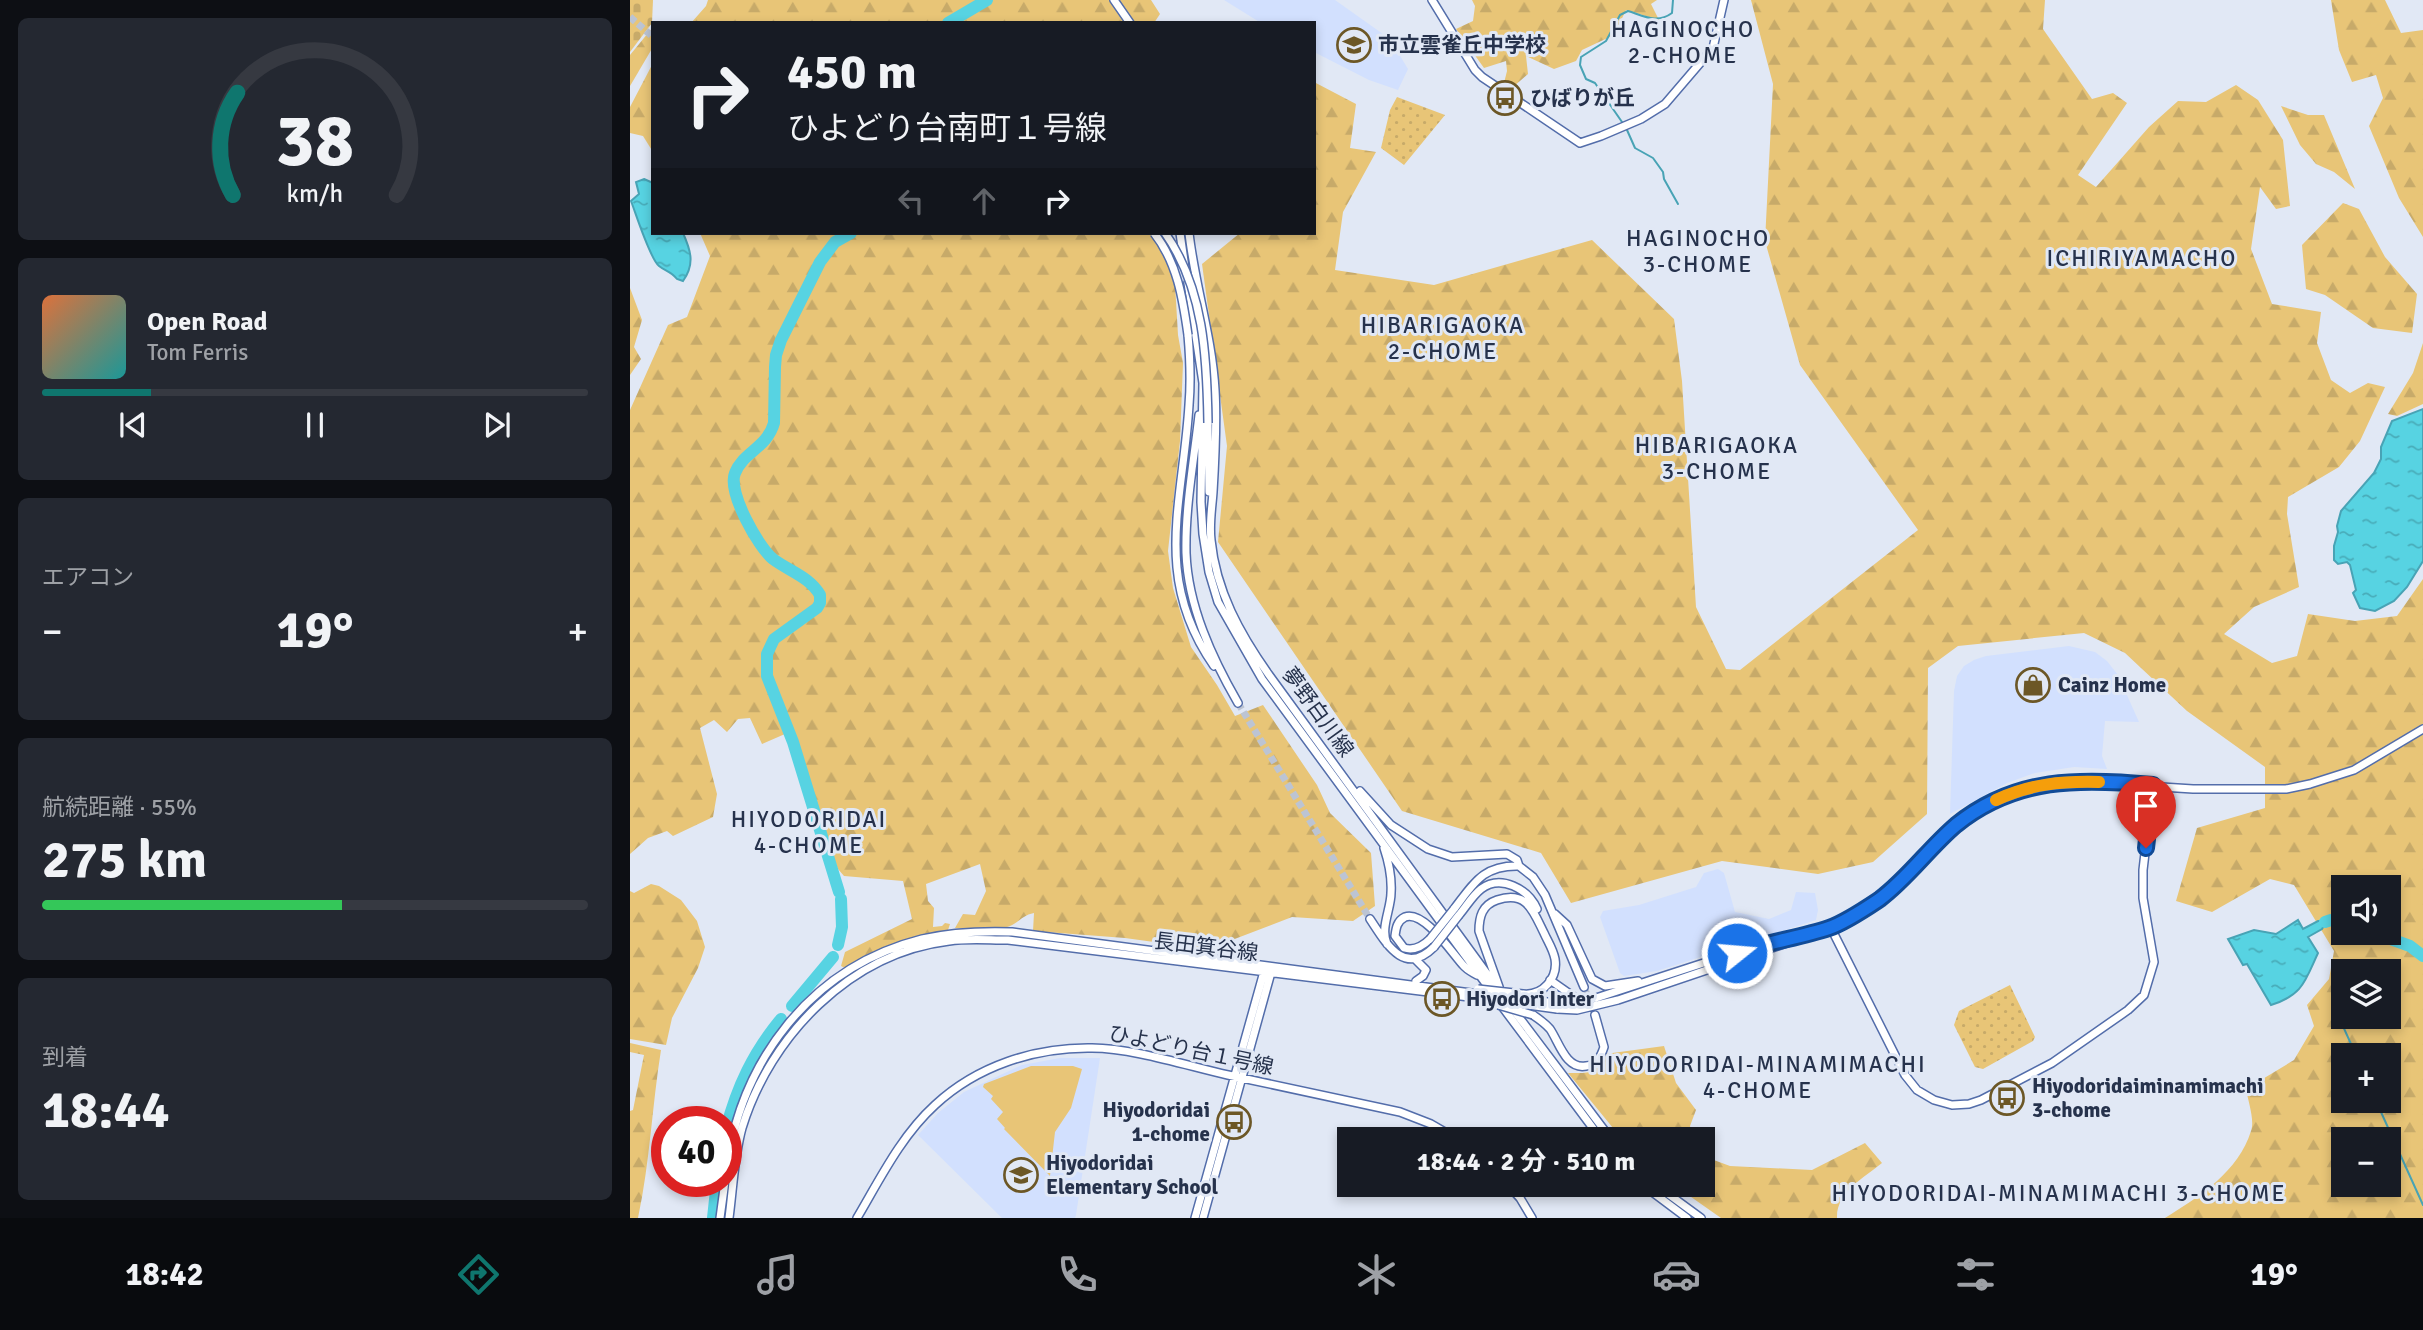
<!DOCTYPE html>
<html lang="ja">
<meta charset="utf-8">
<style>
:root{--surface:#171b24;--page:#242831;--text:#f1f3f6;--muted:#9ea1a6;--line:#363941;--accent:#0f766e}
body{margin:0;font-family:Signika,"Noto Sans JP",sans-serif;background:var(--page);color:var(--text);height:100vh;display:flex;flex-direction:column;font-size:26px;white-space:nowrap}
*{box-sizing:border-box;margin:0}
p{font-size:23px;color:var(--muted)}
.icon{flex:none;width:38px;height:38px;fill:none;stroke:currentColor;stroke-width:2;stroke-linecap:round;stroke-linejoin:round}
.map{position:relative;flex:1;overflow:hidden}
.drawer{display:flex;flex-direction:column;gap:18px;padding:18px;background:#0d0f14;width:630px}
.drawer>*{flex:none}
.guide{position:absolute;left:21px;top:21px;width:665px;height:214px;border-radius:0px;box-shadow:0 4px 10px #0003;background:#171b24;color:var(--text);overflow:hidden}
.tools{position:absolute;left:1701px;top:875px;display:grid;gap:14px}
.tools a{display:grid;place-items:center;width:70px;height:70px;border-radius:0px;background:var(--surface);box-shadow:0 4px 10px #0003;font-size:35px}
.speed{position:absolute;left:21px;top:1106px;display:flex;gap:14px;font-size:35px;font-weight:700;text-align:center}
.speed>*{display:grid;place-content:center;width:91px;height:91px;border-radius:50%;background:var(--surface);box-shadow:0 4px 10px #0003;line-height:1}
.speed .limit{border:10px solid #d22;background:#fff;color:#111}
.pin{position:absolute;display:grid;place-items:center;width:60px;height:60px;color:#fff;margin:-72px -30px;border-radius:50% 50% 50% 0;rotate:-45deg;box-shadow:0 0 7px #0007}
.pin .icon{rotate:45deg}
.me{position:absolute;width:77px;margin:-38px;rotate:73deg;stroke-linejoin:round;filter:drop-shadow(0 0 5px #0008)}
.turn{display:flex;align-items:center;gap:24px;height:147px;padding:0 21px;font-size:32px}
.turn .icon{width:91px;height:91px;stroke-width:2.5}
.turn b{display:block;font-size:49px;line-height:60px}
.lanes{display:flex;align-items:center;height:66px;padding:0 21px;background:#0003;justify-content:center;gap:35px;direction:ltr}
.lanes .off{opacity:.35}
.big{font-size:52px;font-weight:700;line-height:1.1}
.drawer .tile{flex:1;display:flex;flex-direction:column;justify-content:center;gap:10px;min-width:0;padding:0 24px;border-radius:10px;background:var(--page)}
.drawer .dial{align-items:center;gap:0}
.dial svg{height:182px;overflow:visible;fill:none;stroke:var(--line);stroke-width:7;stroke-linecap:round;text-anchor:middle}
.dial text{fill:var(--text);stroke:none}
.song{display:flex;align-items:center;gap:21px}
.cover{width:84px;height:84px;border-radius:10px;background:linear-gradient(135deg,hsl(20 70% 55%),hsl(180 70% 35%))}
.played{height:7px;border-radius:4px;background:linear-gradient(90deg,var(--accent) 20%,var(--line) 20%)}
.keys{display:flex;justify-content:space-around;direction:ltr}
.heat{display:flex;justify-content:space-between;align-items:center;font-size:38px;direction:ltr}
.charge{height:10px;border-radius:5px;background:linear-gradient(90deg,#34c759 55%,var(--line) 0)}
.trip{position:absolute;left:707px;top:1127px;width:378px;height:70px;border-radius:0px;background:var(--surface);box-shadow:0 4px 10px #0003;font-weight:700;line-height:70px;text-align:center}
.menu{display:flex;height:112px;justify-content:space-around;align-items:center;background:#090b0e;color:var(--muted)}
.menu .icon{width:49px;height:49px}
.menu .active{color:var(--accent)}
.menu b{font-size:32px;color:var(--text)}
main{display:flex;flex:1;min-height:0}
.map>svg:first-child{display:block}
.built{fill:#d2e0fe}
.forest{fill:url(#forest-firs);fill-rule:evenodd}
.cemetery{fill:url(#cemetery-stones)}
.park{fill:url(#park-dots)}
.garden{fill:#e8c577}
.water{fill:url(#water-ripples);stroke:#48a3b5;stroke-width:2}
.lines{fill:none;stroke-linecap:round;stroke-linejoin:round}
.stream{stroke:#48a3b5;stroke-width:2}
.river{stroke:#57d3e2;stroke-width:12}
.tertiary-tunnel{stroke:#bcc4d3;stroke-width:7;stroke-dasharray:7 3.5;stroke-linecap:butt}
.tertiary-casing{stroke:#536daa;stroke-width:10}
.tertiary{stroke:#fff;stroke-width:7}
.tertiary-bridge-casing{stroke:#536daa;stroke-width:10;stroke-linecap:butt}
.tertiary-bridge{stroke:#fff;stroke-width:7}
.route-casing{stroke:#114b97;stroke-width:18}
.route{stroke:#1a73e8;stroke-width:12}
.slow{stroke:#f59e0b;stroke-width:12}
.labels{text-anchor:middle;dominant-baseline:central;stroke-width:6;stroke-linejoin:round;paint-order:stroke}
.poi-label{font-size:21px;font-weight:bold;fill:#26324c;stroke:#e1e8f5;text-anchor:start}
.street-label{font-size:21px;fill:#26324c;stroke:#e1e8f5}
.neighbourhood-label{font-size:23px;letter-spacing:2px;fill:#26324c;stroke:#e1e8f5}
</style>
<main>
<section class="drawer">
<div class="tile dial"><svg viewBox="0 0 100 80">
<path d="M14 69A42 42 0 1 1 86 69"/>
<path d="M14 69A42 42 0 0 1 16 24" stroke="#0f766e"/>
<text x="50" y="56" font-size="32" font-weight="700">38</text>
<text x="50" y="72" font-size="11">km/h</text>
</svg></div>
<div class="tile">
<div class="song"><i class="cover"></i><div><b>Open Road</b><p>Tom Ferris</p></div></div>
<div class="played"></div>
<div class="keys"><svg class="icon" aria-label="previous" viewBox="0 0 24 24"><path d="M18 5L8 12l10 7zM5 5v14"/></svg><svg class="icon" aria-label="pause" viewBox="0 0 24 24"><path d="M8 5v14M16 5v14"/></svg><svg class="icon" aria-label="next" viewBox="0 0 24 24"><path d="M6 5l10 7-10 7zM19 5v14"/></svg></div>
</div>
<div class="tile"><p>エアコン</p>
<div class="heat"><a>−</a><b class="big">19°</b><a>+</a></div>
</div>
<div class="tile"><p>航続距離 · 55%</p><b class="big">275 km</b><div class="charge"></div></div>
<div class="tile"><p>到着</p><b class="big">18:44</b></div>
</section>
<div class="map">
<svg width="1793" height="1218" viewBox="0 0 1793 1218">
<defs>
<pattern id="forest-firs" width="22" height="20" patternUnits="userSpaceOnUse" patternTransform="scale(1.75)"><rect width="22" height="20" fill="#e8c577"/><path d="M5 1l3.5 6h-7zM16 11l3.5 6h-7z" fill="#c7aa69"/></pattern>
<pattern id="cemetery-stones" width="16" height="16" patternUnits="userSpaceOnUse" patternTransform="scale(1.75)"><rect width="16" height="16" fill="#e8c577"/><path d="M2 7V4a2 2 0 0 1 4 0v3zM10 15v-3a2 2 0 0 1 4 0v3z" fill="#c7aa69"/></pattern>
<pattern id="park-dots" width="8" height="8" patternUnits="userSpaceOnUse" patternTransform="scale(1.75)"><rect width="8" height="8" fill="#e8c577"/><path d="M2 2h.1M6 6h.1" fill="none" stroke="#c7aa69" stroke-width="1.8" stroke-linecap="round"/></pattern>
<pattern id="water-ripples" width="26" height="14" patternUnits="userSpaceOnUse" patternTransform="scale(1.75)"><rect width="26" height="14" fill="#57d3e2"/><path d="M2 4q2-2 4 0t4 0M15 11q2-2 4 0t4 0" fill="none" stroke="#48acb9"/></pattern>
</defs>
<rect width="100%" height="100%" fill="#e1e8f5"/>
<path class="built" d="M594,0H705L760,39L778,69L768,90L739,80L684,52V23H631Z
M1439,646L1465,652L1477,661L1488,675L1509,722L1475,721L1472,756L1477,769L1444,767L1405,773L1377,783L1320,814L1324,691L1327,676L1334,666L1344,660L1356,656Z
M1088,869L1094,873L1105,912L1139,919L1161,910L1166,892L1185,893L1188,910L1186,920L1027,971L994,976L990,973L970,917L973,911L1009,905L1066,887L1074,873Z
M430,1058H470L446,1215L445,1218H372L288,1135L308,1113L334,1092L392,1065Z"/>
<path class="forest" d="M78,0H521L530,14L524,23H61L76,6Z
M842,0H1027L1021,4L1029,20L996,10L984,35L952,50L946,61L924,69L896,56L898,74L883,87L874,83L877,71L876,61L854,68L826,29L843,21L845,6Z
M1121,0H1415L1413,29L1462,99L1483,93L1497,103L1448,175L1466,187L1519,127L1548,101L1576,102L1606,85L1628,100L1653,140L1660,206L1646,209L1630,187L1621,249L1642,304L1691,312L1687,343L1701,380L1720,393L1738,383L1755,387L1730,441L1709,467L1658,497L1657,514L1669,587L1624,607L1594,634L1642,663L1667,656L1678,614L1725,621L1767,616L1793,579V1218H1535C1569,1197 1609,1171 1621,1131C1625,1120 1618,1101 1616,1089L1664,1060L1684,1026L1677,1005L1699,979L1704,951L1664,885L1640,879L1582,912L1546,901L1567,828L1635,808V767L1557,711L1495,653L1454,633L1328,646L1298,668L1297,814L1243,862L1188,874L1092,861L941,903L911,853L772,811L588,542L597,446L572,264L610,233H684V82L726,104L720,148L746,152L713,212L705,270L804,285L962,240L1044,319L1052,381L1066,607L1096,669L1110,670L1288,530L1170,365L1135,241L1143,84ZM1713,887H1759V933H1713ZM1713,971H1759V1017H1713ZM1713,1055H1759V1101H1713ZM1713,1139H1759V1185H1713Z
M1701,0H1755L1771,33L1793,30V237L1769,198L1739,126L1753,98L1746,75L1722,82L1709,50Z
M23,27V47L0,86V55Z
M23,63V152L13,136L0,133V107Z
M1651,106L1678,115H1694L1725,189L1704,172L1686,164L1670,145Z
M1713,203L1729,209L1755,257L1787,294L1782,333L1743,328L1695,295L1676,289L1672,245Z
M70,233H542L548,335L553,363L550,441L538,551L543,588L561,647L587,685L605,716L633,705L687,785L700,813L741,853L745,906L723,921L662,917L602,940L589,951L495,938L403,931L404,913C393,915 389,922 380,926C373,930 333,930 325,928L333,914L345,915L356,891L350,864L296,884L298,901L304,908L303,927L312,926L315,923L320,924L318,930C282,938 249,949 217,969L211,966L215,952L282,919L273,881L214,876L208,869L155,734L132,744L120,718L108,719L97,732L84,720L70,728L87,794L83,817L43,836L37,831L18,838L0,854V410L38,325L57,317L80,256Z
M0,288L12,320L4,347L11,359L0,375Z
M1793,343V404L1767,416L1758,414L1783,373Z
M21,884L29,886L51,900L67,921L75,947L68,968L42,1018L36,1045L0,1039V891L4,893Z
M0,1043L31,1050C22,1106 20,1162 8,1218H0V1111L3,1110L14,1055L0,1052Z
M1034,1046L1046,1083L1066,1110L1060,1126L1063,1139H992L938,1073C960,1073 965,1075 975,1054Z
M1235,1143L1252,1163C1235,1177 1206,1192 1207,1218H1091L1044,1185H1073V1156L1100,1166L1182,1170Z"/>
<path class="cemetery" d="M0,0H23L22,23L0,52Z"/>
<path class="park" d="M767,97L815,115L774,165L751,148L760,110Z
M1380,985L1405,1037L1403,1041L1353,1069L1345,1067L1324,1025L1329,1011Z"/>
<path class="garden" d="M401,1066H443L452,1069L441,1108L425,1132L420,1176L374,1129L375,1128L367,1119L373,1112L361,1099L363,1096L353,1087L354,1084Z"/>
<path class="water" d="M14,179L23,183V233H53C61,251 65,264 53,281L47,279C41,271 35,271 29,266C20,259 6,214 1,201L9,194L6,182Z
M1793,409V561L1777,587L1764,601L1745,611L1730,608L1723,593L1726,590L1720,565L1717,562L1708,564L1704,560V546L1708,532L1707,526L1711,511L1744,473L1751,459V447L1762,421Z
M1668,920L1673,929L1688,921H1694L1695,924L1692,929L1678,937L1688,953C1675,981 1673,995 1641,1005L1617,964L1613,965L1598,939L1624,930L1646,934Z"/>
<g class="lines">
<path class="stream" d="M992,122L965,83L956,79L950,65L951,57L976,41L990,15L998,11C1014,16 1027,24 1042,13L1043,0
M997,130L1005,148L1023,158L1033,172L1034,179L1048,204
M1702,1002L1726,1055
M1746,1101L1793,1205"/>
<path class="river" d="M318,23L357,0
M209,892L163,742L137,676V654L144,639L187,608L190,603V595C180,577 159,571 143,559C129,548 97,492 105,473C113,452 137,448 144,423L145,367L146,355L151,340L190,262L205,242L221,233
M1695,922L1701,920L1713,922
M1744,933L1780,946L1793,956
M208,945L212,927L211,899
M162,1006L203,957
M96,1129C107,1087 123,1053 151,1019
M83,1218L87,1181"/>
<path class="tertiary-tunnel" d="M0,17L23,37
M608,703L740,919
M954,987L965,1015"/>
<g class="tertiary-casing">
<path id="tertiary" d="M484,0L500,23
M802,0L845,70L852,77L950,143L971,136L1011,119L1035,104L1083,48L1094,0
M550,233L555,268
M559,233C565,286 582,337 585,390C587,424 585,459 583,492C582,507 579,524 581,540C586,591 610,634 639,675L871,993
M558,283L573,383L571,502L573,534L579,572L588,602L632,679L862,992
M558,335C560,358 561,382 559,405C553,503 522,577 584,666
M569,415C564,460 555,507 556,553C558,606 582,658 608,703
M578,423L579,492
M730,791L761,825L798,849L822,857L877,854L887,860L889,866L903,877L915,895L954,987
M754,848C759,863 762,878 761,893C761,909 750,928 757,944
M824,909C844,883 853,865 889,866
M925,914L937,925L962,979L975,986L1008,981
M829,915C836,907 842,896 851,889C871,874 898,889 907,909
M740,919C756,943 774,977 804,947
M1201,928L1275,1075L1287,1090L1304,1100L1322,1105L1339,1104L1351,1100L1422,1063L1498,1010L1514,995L1524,962L1513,898V870L1523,785
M800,939C792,947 784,951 774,948L765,936C766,928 767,921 775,917C794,910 822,953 833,965C837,970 842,972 847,975
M785,959L796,970L793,976L786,981
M920,980L950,1001
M869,987L849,931C849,917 852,905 867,900C897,890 903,911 914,933C918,942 923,949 925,959C928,978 913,996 893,994
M926,1003L966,998L1129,945L1166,936
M871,1005L971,1139
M882,1008L981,1139
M927,1009L947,1010L988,1000L1201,928L1250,898L1326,826L1358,803L1401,787L1438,781L1563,789H1656L1680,784L1724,770L1793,729
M903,1015C909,1019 915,1023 920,1029C929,1042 936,1070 956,1066C967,1065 971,1056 974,1047L965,1015
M96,1172C110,1061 181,967 292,939C322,932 352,931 382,932L841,993
M878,1185L890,1198L902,1218
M1013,1185L1057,1218
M1026,1185L1071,1218
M90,1218L95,1181
M99,1218C103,1188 104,1157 112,1128C140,1036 220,953 319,941C338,938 358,940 378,940L847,998
M227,1218C250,1179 271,1136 305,1105C347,1066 405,1047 462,1048C502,1048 558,1066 598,1075C655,1087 712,1100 770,1112L801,1124L827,1139
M565,1218L635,968
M573,1218L642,969"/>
</g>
<use href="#tertiary" class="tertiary"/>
<g class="tertiary-bridge-casing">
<path id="tertiary-bridge" d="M524,233C547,262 553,299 558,335
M535,233C574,288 577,358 578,423
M800,939L824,909
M804,947L829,915
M848,989L893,994
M859,995L926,1003
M847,998L927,1009
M868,1005L903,1015"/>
</g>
<use href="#tertiary-bridge" class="tertiary-bridge"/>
</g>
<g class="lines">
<g class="route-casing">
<path id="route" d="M1107,953C1137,942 1169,938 1199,928C1216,922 1235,909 1250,899C1278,878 1299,848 1326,825C1385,777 1451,778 1523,785L1516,848"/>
</g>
<use href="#route" class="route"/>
<path class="slow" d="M1366,800C1400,784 1432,781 1469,782"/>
</g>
<defs>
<g id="school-ring" transform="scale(1.75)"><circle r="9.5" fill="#e1e8f5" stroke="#6c5726" stroke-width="1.5"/><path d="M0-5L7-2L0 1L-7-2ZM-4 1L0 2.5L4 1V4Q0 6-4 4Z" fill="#6c5726"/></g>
<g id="bus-ring" transform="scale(1.75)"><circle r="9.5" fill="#e1e8f5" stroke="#6c5726" stroke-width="1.5"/><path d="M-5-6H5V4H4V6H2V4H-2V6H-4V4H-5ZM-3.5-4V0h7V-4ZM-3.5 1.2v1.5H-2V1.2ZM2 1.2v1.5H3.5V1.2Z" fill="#6c5726"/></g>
<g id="shop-ring" transform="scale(1.75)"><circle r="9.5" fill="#e1e8f5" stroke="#6c5726" stroke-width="1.5"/><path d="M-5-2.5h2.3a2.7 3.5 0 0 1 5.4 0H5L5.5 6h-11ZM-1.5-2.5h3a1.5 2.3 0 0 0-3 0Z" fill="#6c5726"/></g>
</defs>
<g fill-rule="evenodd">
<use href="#school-ring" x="724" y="45"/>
<use href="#bus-ring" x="875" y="98"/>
<use href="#shop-ring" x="1403" y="685"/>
<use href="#bus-ring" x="812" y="999"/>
<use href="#bus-ring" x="1377" y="1098"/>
<use href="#bus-ring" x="604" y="1122"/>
<use href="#school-ring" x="391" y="1175"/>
</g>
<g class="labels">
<g class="poi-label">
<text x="748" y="45">市立雲雀丘中学校</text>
<text x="900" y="98">ひばりが丘</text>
<text x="1428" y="685">Cainz Home</text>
<text x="836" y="999">Hiyodori Inter</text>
<text x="1402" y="1086">Hiyodoridaiminamimachi<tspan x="1402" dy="24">3-chome</tspan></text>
<text x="580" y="1110" text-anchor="end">Hiyodoridai<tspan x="580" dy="24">1-chome</tspan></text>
<text x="416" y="1163">Hiyodoridai<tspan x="416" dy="24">Elementary School</tspan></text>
</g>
<g class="street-label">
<text transform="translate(688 712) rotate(54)">夢野白川線</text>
<text transform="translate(576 947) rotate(7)">長田箕谷線</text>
<text transform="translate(561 1050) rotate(12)">ひよどり台１号線</text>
</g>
<g class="neighbourhood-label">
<text x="1053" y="29">HAGINOCHO<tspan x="1053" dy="26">2-CHOME</tspan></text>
<text x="1068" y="238">HAGINOCHO<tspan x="1068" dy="26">3-CHOME</tspan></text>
<text x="1512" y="258">ICHIRIYAMACHO</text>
<text x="813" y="325">HIBARIGAOKA<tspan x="813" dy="26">2-CHOME</tspan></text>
<text x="1087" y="445">HIBARIGAOKA<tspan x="1087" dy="26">3-CHOME</tspan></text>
<text x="179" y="819">HIYODORIDAI<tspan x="179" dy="26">4-CHOME</tspan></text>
<text x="1128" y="1064">HIYODORIDAI-MINAMIMACHI<tspan x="1128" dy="26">4-CHOME</tspan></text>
<text x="1429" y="1193">HIYODORIDAI-MINAMIMACHI 3-CHOME</text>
</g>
</g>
</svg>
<div class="tools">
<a><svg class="icon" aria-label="sound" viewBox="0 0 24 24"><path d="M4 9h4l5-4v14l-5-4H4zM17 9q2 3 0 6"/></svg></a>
<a><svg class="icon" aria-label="layers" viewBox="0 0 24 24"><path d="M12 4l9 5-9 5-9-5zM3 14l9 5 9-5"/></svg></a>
<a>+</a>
<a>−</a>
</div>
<div class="speed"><div class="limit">40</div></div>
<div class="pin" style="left:1516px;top:848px;background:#d93025"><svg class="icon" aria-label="arrive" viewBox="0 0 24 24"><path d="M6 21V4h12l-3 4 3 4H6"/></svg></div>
<svg class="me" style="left:1107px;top:953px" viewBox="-20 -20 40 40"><circle r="17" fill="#1a73e8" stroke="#fff" stroke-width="3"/><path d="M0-11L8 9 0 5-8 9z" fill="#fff"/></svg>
<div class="trip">18:44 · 2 分 · 510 m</div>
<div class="guide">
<div class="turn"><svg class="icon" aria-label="right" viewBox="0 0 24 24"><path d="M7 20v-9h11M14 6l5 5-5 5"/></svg><div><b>450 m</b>ひよどり台南町１号線</div></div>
<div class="lanes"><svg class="icon off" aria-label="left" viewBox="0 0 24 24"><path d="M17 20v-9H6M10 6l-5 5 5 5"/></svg><svg class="icon off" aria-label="ahead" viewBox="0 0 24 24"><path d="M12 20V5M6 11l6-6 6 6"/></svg><svg class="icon" aria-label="right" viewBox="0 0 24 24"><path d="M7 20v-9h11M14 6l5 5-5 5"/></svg></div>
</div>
</div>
</main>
<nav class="menu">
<b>18:42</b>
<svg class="icon active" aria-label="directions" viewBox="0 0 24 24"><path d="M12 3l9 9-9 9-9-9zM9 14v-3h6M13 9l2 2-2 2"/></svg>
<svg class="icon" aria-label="music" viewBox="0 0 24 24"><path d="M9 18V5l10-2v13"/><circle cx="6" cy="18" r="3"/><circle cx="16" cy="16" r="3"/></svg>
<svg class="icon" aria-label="phone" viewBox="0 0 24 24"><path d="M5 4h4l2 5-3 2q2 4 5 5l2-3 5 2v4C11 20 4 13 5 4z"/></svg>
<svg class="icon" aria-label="climate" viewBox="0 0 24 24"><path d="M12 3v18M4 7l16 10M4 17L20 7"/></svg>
<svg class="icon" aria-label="car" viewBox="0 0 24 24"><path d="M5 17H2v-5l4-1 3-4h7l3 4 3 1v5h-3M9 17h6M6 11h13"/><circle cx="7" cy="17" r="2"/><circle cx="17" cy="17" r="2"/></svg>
<svg class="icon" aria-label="filters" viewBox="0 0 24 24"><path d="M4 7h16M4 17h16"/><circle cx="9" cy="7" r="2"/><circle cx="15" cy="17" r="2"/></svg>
<b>19°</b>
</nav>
